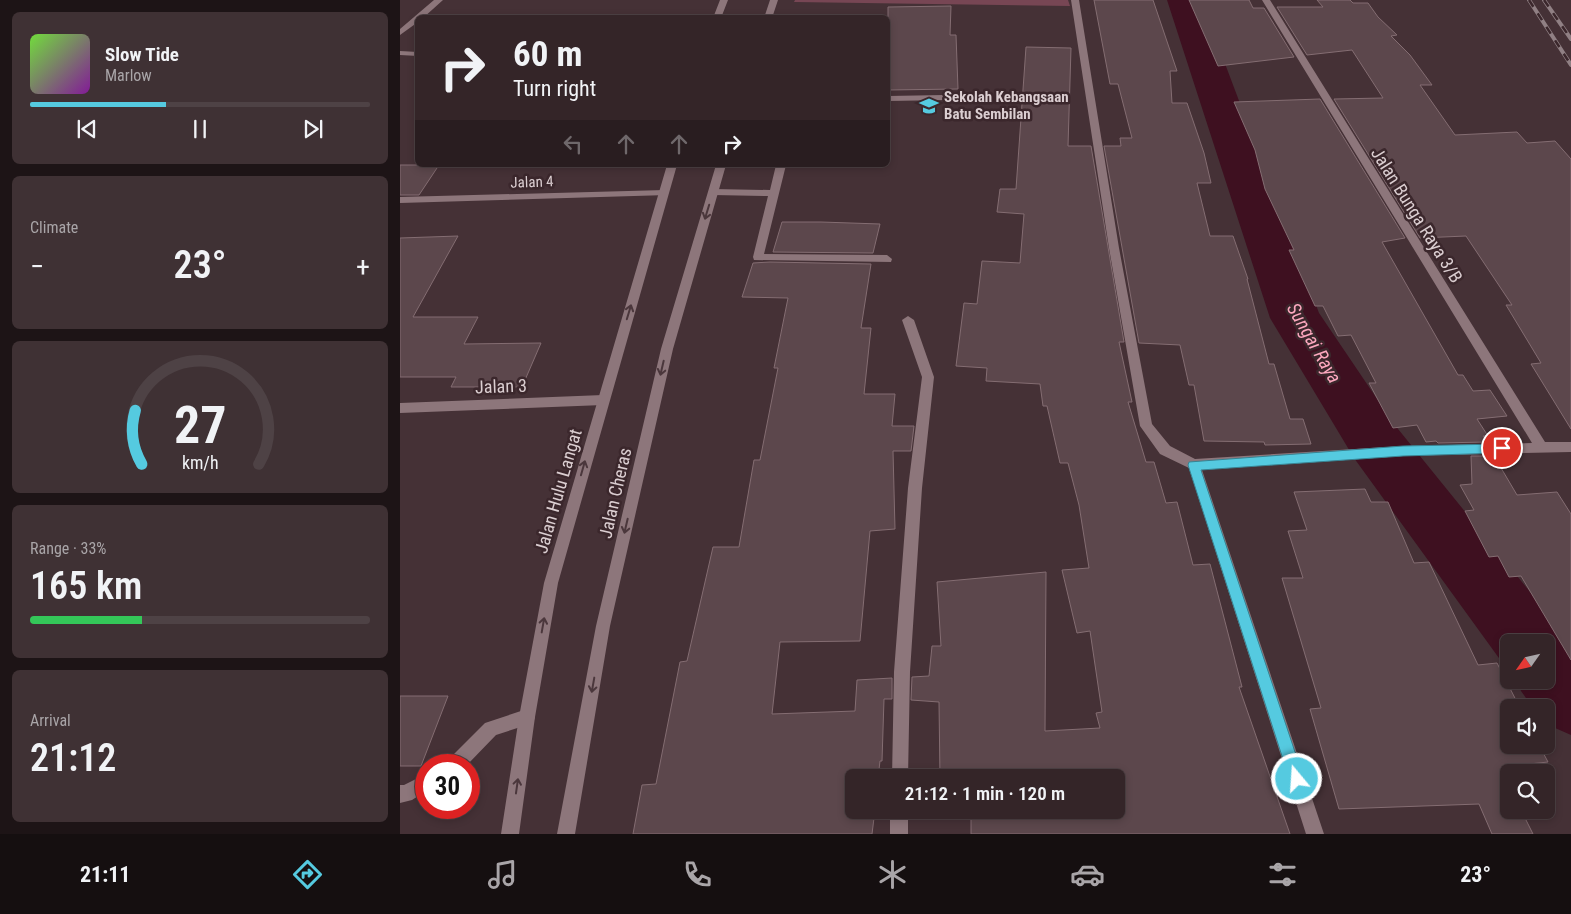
<!DOCTYPE html>
<meta charset="utf-8">
<style>
:root{--surface:#342528;--page:#3f3134;--text:#f1f3f6;--muted:#a9a5a8;--line:#4e4245;--accent:#55cae0}
body{margin:0;font-family:"Roboto Condensed",sans-serif;background:var(--page);color:var(--text);height:100vh;display:flex;flex-direction:column;font-size:19px;white-space:nowrap}
*{box-sizing:border-box;margin:0}
p{font-size:16px;color:var(--muted)}
.icon{flex:none;width:28px;height:28px;fill:none;stroke:currentColor;stroke-width:2;stroke-linecap:round;stroke-linejoin:round}
.map{position:relative;flex:1;overflow:hidden}
.panel{display:flex;flex-direction:column;gap:12px;padding:12px;background:#1d1416;width:400px}
.panel>*{flex:none}
.guide{position:absolute;left:15px;top:15px;width:475px;height:152px;border-radius:8px;box-shadow:0 2px 8px #0003,0 0 0 1px var(--line);background:#342528;color:var(--text);overflow:hidden}
.needle{width:32px;rotate:236deg}
.fabs{position:absolute;left:1100px;top:634px;display:grid;gap:10px}
.fabs a{display:grid;place-items:center;width:55px;height:55px;border-radius:8px;background:var(--surface);box-shadow:0 2px 8px #0003,0 0 0 1px var(--line);font-size:25px}
.speed{position:absolute;left:15px;top:754px;display:flex;gap:10px;font-size:25px;font-weight:700;text-align:center}
.speed>*{display:grid;place-content:center;width:65px;height:65px;border-radius:50%;background:var(--surface);box-shadow:0 2px 8px #0003,0 0 0 1px var(--line);line-height:1}
.speed .limit{border:8px solid #d22;background:#fff;color:#111}
.pin{position:absolute;display:grid;place-items:center;width:42px;height:42px;color:#fff;margin:-21px;border:2px solid #fff;border-radius:50%;box-shadow:0 1px 5px #0007}
.me{position:absolute;width:55px;margin:-28px;rotate:342deg;stroke-linejoin:round;filter:drop-shadow(0 0 4px #0008)}
.turn{display:flex;align-items:center;gap:18px;height:105px;padding:0 15px;font-size:22px}
.turn .icon{width:65px;height:65px;stroke-width:2.5}
.turn b{display:block;font-size:35px;line-height:42px}
.lanes{display:flex;align-items:center;height:48px;padding:0 15px;background:#0003;justify-content:center;gap:25px;direction:ltr}
.lanes .off{opacity:.35}
.big{font-size:38px;font-weight:600;line-height:1.1}
.panel .card{flex:1;display:flex;flex-direction:column;justify-content:center;gap:8px;min-width:0;padding:0 18px;border-radius:8px;background:var(--page)}
.panel .dial{align-items:center;gap:0}
.dial svg{height:130px;overflow:visible;fill:none;stroke:var(--line);stroke-width:7;stroke-linecap:round;text-anchor:middle}
.dial text{fill:var(--text);stroke:none}
.song{display:flex;align-items:center;gap:15px}
.cover{width:60px;height:60px;border-radius:8px;background:linear-gradient(135deg,hsl(100 70% 55%),hsl(290 70% 35%))}
.played{height:5px;border-radius:2px;background:linear-gradient(90deg,var(--accent) 40%,var(--line) 40%)}
.keys{display:flex;justify-content:space-around;direction:ltr}
.heat{display:flex;justify-content:space-between;align-items:center;font-size:28px;direction:ltr}
.charge{height:8px;border-radius:4px;background:linear-gradient(90deg,#34c759 33%,var(--line) 0)}
.trip{position:absolute;left:445px;top:769px;width:280px;height:50px;border-radius:8px;background:var(--surface);box-shadow:0 2px 8px #0003,0 0 0 1px var(--line);font-weight:600;line-height:50px;text-align:center}
.dock{display:flex;height:80px;justify-content:space-around;align-items:center;background:#150f10;color:var(--muted)}
.dock .icon{width:35px;height:35px}
.dock .selected{color:var(--accent)}
.dock b{font-size:22px;color:var(--text)}
main{display:flex;flex:1;min-height:0}
.map>svg:first-child{display:block}
.green{fill:#774654}
.lines{fill:none;stroke-linecap:round;stroke-linejoin:round}
.river{fill:#3e1020;fill-rule:evenodd}
.building{fill:#5c474c;stroke:#846d72}
.lane{fill:#8d767b;fill-rule:evenodd}
.street{fill:#8d767b;fill-rule:evenodd}
.secondary{fill:#8d767b;fill-rule:evenodd}
.rail-casing{stroke:#908084;stroke-width:4}
.rail{stroke:#3b272c;stroke-width:2.5;stroke-dasharray:8;stroke-linecap:butt}
.oneway{stroke:#4b373c}
.route{fill:#55cae0;stroke:#378392}
.labels{text-anchor:middle;dominant-baseline:central;stroke-width:5;stroke-linejoin:round;paint-order:stroke}
.far-poi-label{font-size:15px;font-weight:bold;fill:#dbced1;stroke:#3b272c;text-anchor:start}
.far-street-label{font-size:15px;fill:#dbced1;stroke:#3b272c}
.street-label{font-size:18px;fill:#dbced1;stroke:#3b272c}
.water-label{font-size:19px;font-style:italic;fill:#fda8bf;stroke:#3b272c}
</style>
<main>
<section class="panel">
<div class="card">
<div class="song"><i class="cover"></i><div><b>Slow Tide</b><p>Marlow</p></div></div>
<div class="played"></div>
<div class="keys"><svg class="icon" aria-label="previous" viewBox="0 0 24 24"><path d="M18 5L8 12l10 7zM5 5v14"/></svg><svg class="icon" aria-label="pause" viewBox="0 0 24 24"><path d="M8 5v14M16 5v14"/></svg><svg class="icon" aria-label="next" viewBox="0 0 24 24"><path d="M6 5l10 7-10 7zM19 5v14"/></svg></div>
</div>
<div class="card"><p>Climate</p>
<div class="heat"><a>−</a><b class="big">23°</b><a>+</a></div>
</div>
<div class="card dial"><svg viewBox="0 0 100 80">
<path d="M14 69A42 42 0 1 1 86 69"/>
<path d="M14 69A42 42 0 0 1 10 36" stroke="#55cae0"/>
<text x="50" y="56" font-size="32" font-weight="700">27</text>
<text x="50" y="72" font-size="11">km/h</text>
</svg></div>
<div class="card"><p>Range · 33%</p><b class="big">165 km</b><div class="charge"></div></div>
<div class="card"><p>Arrival</p><b class="big">21:12</b></div>
</section>
<div class="map">
<svg width="1171" height="834" viewBox="0 0 1171 834">
<rect width="100%" height="100%" fill="#453136"/>
<path class="green" d="M395,0H668L670,6L394,2Z"/>
<g class="lines">
<path class="river" d="M767,0H801L919,313L994,424L1152,619L1161,639L1171,643V735L1146,724V708H1133L1121,691L1117,680H1146V642H1109V667L1104,665L954,458L870,318Z"/>
</g>
<path class="building" d="M694,0H753L777,71H770L772,103H787L804,153L811,183H797L810,236H833L848,279H847L869,364H874L890,419H903L911,444L865,445L864,442L804,441L794,385H789L780,345L739,343L704,146H721L720,138H732L718,84H710Z
M789,0H849L853,8H864L894,57L818,66Z
M917,0H950L953,3H968L978,17L997,35L991,36L1010,55L1032,85H1020L1055,135L1117,132L1127,143L1155,141L1171,159V429L1131,364L1141,363L1106,305H1112L1066,236L1020,238L934,99L983,98L952,50L907,55L877,7H923Z
M551,6L550,35H556L558,89L488,90V7Z
M626,47L671,48L668,146H691L724,342H719L732,402H728L746,462H754L766,503L777,502L793,565L810,564L842,687H839L890,834H571V810H716V778H540L539,702L511,700L512,677L529,676L532,646H541L537,582L646,572L645,731L700,728L696,713L702,712L690,631L677,633L662,570L689,568L679,505L668,463H660L647,406H643L640,384L586,381L587,368L556,366L564,303L577,304L582,261L620,263L624,214L597,212L600,189H616Z
M920,99L1005,238L982,242L1058,375H1063L1073,391L1090,390L1107,416L1077,419L1088,436H1083L1087,442L1038,443L1036,441L1026,442L1017,425L993,428L969,383H976L951,335L938,336L923,306H915L889,250H894L865,189L855,150L834,102Z
M0,165H39L19,195H0Z
M382,222H421L480,224L473,253L373,252Z
M58,236L13,317H78L64,344L141,343L122,387H51L56,377H0V238Z
M370,262L471,264L461,328H471L464,394H495L492,426H514L511,451H493L495,529L470,531L460,641L380,642L372,714L455,711L457,680L492,678V699H484L482,761H480L478,778H454V810H475L472,834H233L242,785L256,784L280,662L287,661L313,547H339L354,460H360L378,368H374L388,298L342,297L353,263Z
M1071,456H1094L1117,495L1157,492L1171,514V660L1121,576L1109,577L1098,556L1089,557L1065,511L1074,510L1060,485L1072,484Z
M965,489L971,502H988L1014,563L1029,562L1078,665L1097,663L1120,708H1109V745H1139L1148,762L1129,764L1134,772H1109V810H1146V798L1153,810L1123,814L1133,834H1092L1079,804L939,809L910,709L921,708L882,578H903L888,531L907,530L894,492Z
M0,696H48L21,766H0Z"/>
<g class="lines">
<path class="lane" d="M544,95L548,98L547,100L488,101V96Z
M376,165H386L364,254L487,255L492,259L491,262L354,260L353,257L368,196L313,195L308,192L313,189L370,190Z"/>
<path class="street" d="M34,0H43L23,18H18V22L0,35V29Z
M671,0H679L719,248L752,424L770,446L795,459L1003,446L1132,443L862,0H870L1145,442H1171V452L1003,456L802,470L924,834H906L789,468L760,454L740,426L709,248Z
M0,51L18,52V56L0,55Z
M265,190L268,191V195L0,203V197Z
M508,316L514,320L534,377L522,488L510,672L508,778H492L494,672L508,488L522,377L502,320Z
M203,395L207,397L209,400L207,403L203,405L0,413V403Z
M127,709L133,711L135,717L133,723L96,735L67,765H47L49,759L85,723Z
M26,774V791L12,800L0,803V785H4Z
M490,810H508V834H490Z"/>
<path class="secondary" d="M320,0H328L321,18H313Z
M370,0H378L372,18H364Z
M267,165H277L158,583L135,717L119,834H101L119,717L144,583Z
M316,165H326L273,349L210,626L175,834H157L196,626L261,349Z"/>
<g class="rail-casing">
<path id="rail" d="M1129,0L1171,65
M1144,0L1171,39"/>
</g>
<use href="#rail" class="rail"/>
</g>
<defs><path id="oneway-shaft" d="M-6 0H5M1.5-3L5.5 0L1.5 3" fill="none" stroke-width="1.6" stroke-linecap="round" stroke-linejoin="round" transform="scale(1.25)"/></defs>
<g class="oneway">
<use href="#oneway-shaft" transform="translate(307 212) rotate(107)"/>
<use href="#oneway-shaft" transform="translate(229 312) rotate(-73)"/>
<use href="#oneway-shaft" transform="translate(262 368) rotate(103)"/>
<use href="#oneway-shaft" transform="translate(183 468) rotate(-74)"/>
<use href="#oneway-shaft" transform="translate(226 526) rotate(103)"/>
<use href="#oneway-shaft" transform="translate(143 625) rotate(-80)"/>
<use href="#oneway-shaft" transform="translate(193 685) rotate(100)"/>
<use href="#oneway-shaft" transform="translate(117 786) rotate(-82)"/>
</g>
<path class="route" d="M1102,444L1106,445L1107,448L1106,452L1102,453L1003,456L801,470L904,779L902,784L897,786L891,784L788,465L789,462L1003,446Z"/>
<defs>
<g id="school-bare" transform="scale(1.5)"><path d="M0-5L7-2L0 1L-7-2ZM-4 1L0 2.5L4 1V4Q0 6-4 4Z" fill="#55cae0" stroke="#3b272c" stroke-width="2.5" paint-order="stroke"/></g>
</defs>
<g fill-rule="evenodd">
<use href="#school-bare" x="529" y="106"/>
</g>
<g class="labels">
<g class="far-poi-label">
<text x="544" y="97">Sekolah Kebangsaan<tspan x="544" dy="17">Batu Sembilan</tspan></text>
</g>
<g class="far-street-label">
<text transform="translate(132 182) rotate(-2)">Jalan 4</text>
</g>
<g class="street-label">
<text transform="translate(1017 215) rotate(58)">Jalan Bunga Raya 3/B</text>
<text transform="translate(101 386) rotate(-2)">Jalan 3</text>
<text transform="translate(158 491) rotate(-74)">Jalan Hulu Langat</text>
<text transform="translate(215 493) rotate(-77)">Jalan Cheras</text>
</g>
<g class="water-label">
<text transform="translate(914 343) rotate(60)">Sungai Raya</text>
</g>
</g>
</svg>
<div class="fabs">
<a><svg class="needle" viewBox="-14 -14 28 28"><path d="M0-13l5 13h-10z" fill="#e53935"/><path d="M0 13l5-13h-10z" fill="#a9a5a8"/></svg></a>
<a><svg class="icon" aria-label="sound" viewBox="0 0 24 24"><path d="M4 9h4l5-4v14l-5-4H4zM17 9q2 3 0 6"/></svg></a>
<a><svg class="icon" aria-label="search" viewBox="0 0 24 24"><circle cx="10" cy="10" r="6"/><path d="M15 15l6 6"/></svg></a>
</div>
<div class="speed"><div class="limit">30</div></div>
<div class="pin" style="left:1102px;top:448px;background:#d93025"><svg class="icon" aria-label="arrive" viewBox="0 0 24 24"><path d="M6 21V4h12l-3 4 3 4H6"/></svg></div>
<svg class="me" style="left:897px;top:779px" viewBox="-20 -20 40 40"><circle r="17" fill="#55cae0" stroke="#fff" stroke-width="3"/><path d="M0-11L8 9 0 5-8 9z" fill="#fff"/></svg>
<div class="trip">21:12 · 1 min · 120 m</div>
<div class="guide">
<div class="turn"><svg class="icon" aria-label="right" viewBox="0 0 24 24"><path d="M7 20v-9h11M14 6l5 5-5 5"/></svg><div><b>60 m</b>Turn right</div></div>
<div class="lanes"><svg class="icon off" aria-label="left" viewBox="0 0 24 24"><path d="M17 20v-9H6M10 6l-5 5 5 5"/></svg><svg class="icon off" aria-label="ahead" viewBox="0 0 24 24"><path d="M12 20V5M6 11l6-6 6 6"/></svg><svg class="icon off" aria-label="ahead" viewBox="0 0 24 24"><path d="M12 20V5M6 11l6-6 6 6"/></svg><svg class="icon" aria-label="right" viewBox="0 0 24 24"><path d="M7 20v-9h11M14 6l5 5-5 5"/></svg></div>
</div>
</div>
</main>
<nav class="dock">
<b>21:11</b>
<svg class="icon selected" aria-label="directions" viewBox="0 0 24 24"><path d="M12 3l9 9-9 9-9-9zM9 14v-3h6M13 9l2 2-2 2"/></svg>
<svg class="icon" aria-label="music" viewBox="0 0 24 24"><path d="M9 18V5l10-2v13"/><circle cx="6" cy="18" r="3"/><circle cx="16" cy="16" r="3"/></svg>
<svg class="icon" aria-label="phone" viewBox="0 0 24 24"><path d="M5 4h4l2 5-3 2q2 4 5 5l2-3 5 2v4C11 20 4 13 5 4z"/></svg>
<svg class="icon" aria-label="climate" viewBox="0 0 24 24"><path d="M12 3v18M4 7l16 10M4 17L20 7"/></svg>
<svg class="icon" aria-label="car" viewBox="0 0 24 24"><path d="M5 17H2v-5l4-1 3-4h7l3 4 3 1v5h-3M9 17h6M6 11h13"/><circle cx="7" cy="17" r="2"/><circle cx="17" cy="17" r="2"/></svg>
<svg class="icon" aria-label="filters" viewBox="0 0 24 24"><path d="M4 7h16M4 17h16"/><circle cx="9" cy="7" r="2"/><circle cx="15" cy="17" r="2"/></svg>
<b>23°</b>
</nav>
